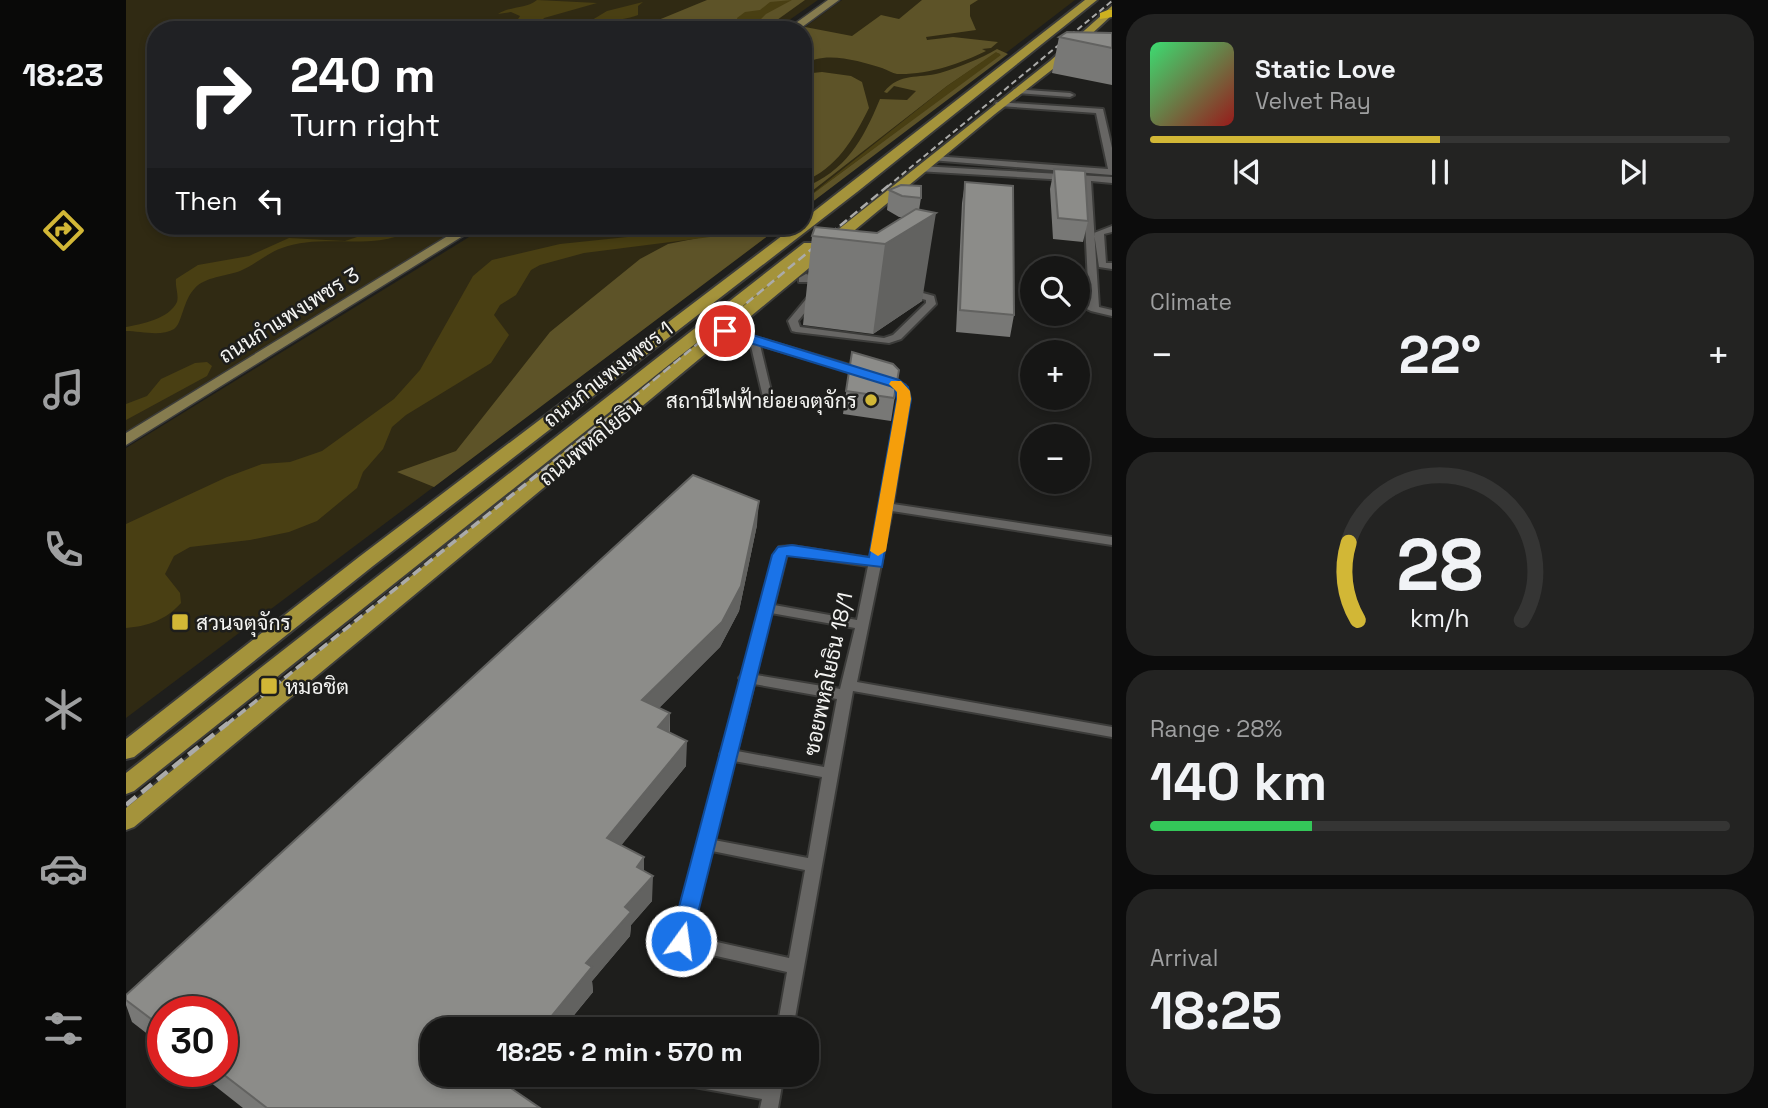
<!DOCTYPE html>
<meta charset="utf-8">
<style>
:root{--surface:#161615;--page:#232322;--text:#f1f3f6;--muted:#9e9fa0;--line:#353534;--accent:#d2b736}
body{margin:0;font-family:"Space Grotesk",Sarabun,sans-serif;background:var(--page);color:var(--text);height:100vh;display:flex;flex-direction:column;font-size:26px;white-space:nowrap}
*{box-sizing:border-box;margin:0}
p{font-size:23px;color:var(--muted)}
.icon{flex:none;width:38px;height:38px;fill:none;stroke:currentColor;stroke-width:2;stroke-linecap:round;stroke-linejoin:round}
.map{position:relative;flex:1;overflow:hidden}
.side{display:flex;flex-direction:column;gap:14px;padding:14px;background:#0c0c0c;width:656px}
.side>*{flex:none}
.banner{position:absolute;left:21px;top:21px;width:665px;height:214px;border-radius:28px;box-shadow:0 4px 10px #0003,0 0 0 2px var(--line);background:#202124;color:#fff;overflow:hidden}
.fabs{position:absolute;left:894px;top:256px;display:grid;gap:14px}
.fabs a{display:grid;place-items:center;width:70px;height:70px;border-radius:50%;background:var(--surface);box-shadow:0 4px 10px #0003,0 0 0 2px var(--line);font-size:35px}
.speed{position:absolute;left:21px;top:996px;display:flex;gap:14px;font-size:35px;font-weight:700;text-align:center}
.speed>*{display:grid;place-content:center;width:91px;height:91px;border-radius:50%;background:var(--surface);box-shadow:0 4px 10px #0003,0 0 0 2px var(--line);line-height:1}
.speed .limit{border:10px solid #d22;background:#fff;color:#111}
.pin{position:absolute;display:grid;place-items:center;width:60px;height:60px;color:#fff;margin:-30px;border:4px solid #fff;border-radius:50%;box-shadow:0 2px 7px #0007}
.me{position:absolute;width:77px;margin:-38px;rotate:14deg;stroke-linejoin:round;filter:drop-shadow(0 0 5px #0008)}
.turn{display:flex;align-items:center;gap:24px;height:147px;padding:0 28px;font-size:32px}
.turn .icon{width:91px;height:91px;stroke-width:2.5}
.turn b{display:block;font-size:49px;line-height:60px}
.then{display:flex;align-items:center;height:66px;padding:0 28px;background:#0003;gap:14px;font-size:26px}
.big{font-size:52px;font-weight:700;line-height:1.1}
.side .card{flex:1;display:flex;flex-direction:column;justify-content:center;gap:10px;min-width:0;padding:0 24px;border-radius:28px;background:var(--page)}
.side .dial{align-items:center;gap:0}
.dial svg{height:182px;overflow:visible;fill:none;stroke:var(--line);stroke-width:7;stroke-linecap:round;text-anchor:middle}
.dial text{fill:var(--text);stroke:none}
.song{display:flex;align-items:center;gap:21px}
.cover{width:84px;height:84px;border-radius:10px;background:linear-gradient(135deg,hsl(140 70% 55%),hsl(0 70% 35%))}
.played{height:7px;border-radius:4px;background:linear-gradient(90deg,var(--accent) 50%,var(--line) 50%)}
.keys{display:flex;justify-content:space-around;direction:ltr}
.heat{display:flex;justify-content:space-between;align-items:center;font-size:38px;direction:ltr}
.charge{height:10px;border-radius:5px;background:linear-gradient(90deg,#34c759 28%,var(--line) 0)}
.trip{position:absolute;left:294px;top:1017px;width:399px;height:70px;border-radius:28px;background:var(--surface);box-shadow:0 4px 10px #0003,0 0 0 2px var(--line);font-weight:700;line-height:70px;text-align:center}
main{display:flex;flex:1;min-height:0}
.tab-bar{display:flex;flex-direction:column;width:126px;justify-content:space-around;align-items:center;background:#090908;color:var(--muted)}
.tab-bar .icon{width:49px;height:49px}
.tab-bar .on{color:var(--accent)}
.tab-bar b{font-size:32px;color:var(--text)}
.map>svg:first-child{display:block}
.green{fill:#302a13}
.forest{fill:#5d5328}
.water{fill:#493f13}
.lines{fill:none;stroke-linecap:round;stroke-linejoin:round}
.street-casing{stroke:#3c3c3a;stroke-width:4}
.secondary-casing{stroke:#3c3c3a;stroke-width:3}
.primary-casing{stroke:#3c3c3a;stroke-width:4}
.highway-casing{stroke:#3c3c3a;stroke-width:3}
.street{fill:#676664;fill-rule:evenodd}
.secondary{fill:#867c4f;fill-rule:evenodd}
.primary{fill:#a4933b;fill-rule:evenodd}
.highway{fill:#cdb11f;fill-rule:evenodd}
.rail-far3{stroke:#ababa9;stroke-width:2;stroke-dasharray:6 3.5;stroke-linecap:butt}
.rail-far2{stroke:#ababa9;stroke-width:2.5;stroke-dasharray:9 4.5;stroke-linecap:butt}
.rail-far1{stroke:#ababa9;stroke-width:3.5;stroke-dasharray:10 5;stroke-linecap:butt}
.rail{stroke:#ababa9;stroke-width:4.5;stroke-dasharray:13 7;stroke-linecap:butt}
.wall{fill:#787876}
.shaded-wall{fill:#626260}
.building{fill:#8c8c89;stroke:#626260;stroke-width:2}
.route{fill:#1a73e8;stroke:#114b97;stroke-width:2}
.slow{fill:#f59e0b}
.poi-dot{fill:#d2b736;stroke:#1e1e1c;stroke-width:2.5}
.labels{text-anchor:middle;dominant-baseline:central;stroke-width:5;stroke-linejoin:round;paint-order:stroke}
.street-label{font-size:21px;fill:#f4f4f2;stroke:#1e1e1c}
.poi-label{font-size:21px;fill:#f4f4f2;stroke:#1e1e1c;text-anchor:start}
</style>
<main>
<nav class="tab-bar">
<b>18:23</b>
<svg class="icon on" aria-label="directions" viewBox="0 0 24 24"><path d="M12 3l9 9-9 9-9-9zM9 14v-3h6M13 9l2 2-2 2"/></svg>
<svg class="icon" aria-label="music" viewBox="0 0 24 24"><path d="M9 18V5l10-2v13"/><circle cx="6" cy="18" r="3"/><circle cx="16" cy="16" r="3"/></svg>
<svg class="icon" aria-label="phone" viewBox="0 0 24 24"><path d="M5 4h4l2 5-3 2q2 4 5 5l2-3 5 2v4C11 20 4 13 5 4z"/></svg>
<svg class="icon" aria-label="climate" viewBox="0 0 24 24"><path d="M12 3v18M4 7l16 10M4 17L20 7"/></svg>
<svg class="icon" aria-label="car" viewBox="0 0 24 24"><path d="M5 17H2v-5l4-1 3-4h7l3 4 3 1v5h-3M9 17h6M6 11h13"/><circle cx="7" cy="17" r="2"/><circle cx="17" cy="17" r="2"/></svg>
<svg class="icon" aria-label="filters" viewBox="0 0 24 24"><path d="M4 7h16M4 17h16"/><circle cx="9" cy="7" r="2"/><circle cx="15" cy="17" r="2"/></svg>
</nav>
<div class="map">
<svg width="986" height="1108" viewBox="0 0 986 1108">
<rect width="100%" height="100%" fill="#1e1e1c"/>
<path class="green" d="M0,0H692L649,30H30V226H345L0,435Z
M716,0H949L677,209L675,30Z
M361,226H655L0,718V448Z"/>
<path class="forest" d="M581,0H679L637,30H508Z
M796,0H852L844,5V16L850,30L800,37L801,40L827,37L872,42L865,48L856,49L860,51C834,64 801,75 771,74C766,73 762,70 756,68C733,61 698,50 677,65L675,30L679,27L726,36L755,15L773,19Z
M871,49L882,54L677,209V201L874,54L870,53L821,86L677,198V188C720,171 737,140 754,99L781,100L790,91L768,86L761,93L758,92C774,72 792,79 814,73C833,67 854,59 871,49Z
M696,72L725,76L736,82L743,108C727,140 711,168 677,182V74Z
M632,226H655L308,487L271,472L330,451L424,332L514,259L542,244Z"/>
<path class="water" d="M411,0L471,3L418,18L415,22L421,26L444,21L461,23L481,11L517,2L512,6V15C495,22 444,24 438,30H385L394,16L385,12L372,14C384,6 400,9 411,0Z
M666,0L640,14L626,28L611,30L613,25L611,18L619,12L634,10L644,2Z
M870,52L875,55L677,201L821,86Z
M244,226H281L282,232C243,251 197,233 156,248C141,253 129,265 114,271C100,276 79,277 69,288C57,300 56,324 48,329C35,337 14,331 0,331V327C16,324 43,319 51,302C53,295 49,287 50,279L72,265L123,256L163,238L219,241L240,234Z
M607,226H632L592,236L458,253L414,265L405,270L390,295L374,305L368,315L383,335L365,363L280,415L266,427L257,449L237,472L231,488L191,521L163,532L124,540L64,547L48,556L39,574L54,593L55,603C40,620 22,626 0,628V524L101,477L136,464L164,462L196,451L268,399L294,370L347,276L366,260L434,244Z
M81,362L86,366L81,376L0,420V404L21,396L35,379L69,363Z"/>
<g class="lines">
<g class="street-casing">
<path id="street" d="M888,89L944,93L948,95L944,97L891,93L887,91Z
M870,102L977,109L986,148V175L805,160V156H808L982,169L970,113L873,106L869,104Z
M794,166L986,177V183L965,181L973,307L986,310V316L965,311L952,305V298L963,303L957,181L791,171V167Z
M986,226V232L978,234L980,263H986V269L973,267L968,233Z
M680,274L687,276L690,280L688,282H673V278Z
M782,289L808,296L810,304L775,339L763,343L670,332L666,331L662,321L686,292L689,291L694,294L672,321L674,327L758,338L767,335L800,303V300L779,294V290Z
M599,328L740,370L741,372L740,374H732L634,345L646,395L641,398L637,397L624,342L595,333L594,331Z
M757,376L779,385L783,399L767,504L986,537V545L766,511L731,682L986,727V737L727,691L667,1029H651L661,972L555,948L549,946L547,941L595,756L594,754L597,750L615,681L613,678L617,674L648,555L653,547L666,546L744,558L755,507L773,399L770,389L752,379ZM661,554L742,566L731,620L648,605ZM645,613L729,628L714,689L630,675ZM628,684L711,699L698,767L611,751ZM608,761L696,777L682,858L588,840ZM586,851L679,870L663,958L564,936Z
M532,1074H588L639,1084L640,1074H658L652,1108H634L636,1099L540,1082L534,1080Z"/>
</g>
<g class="secondary-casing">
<path id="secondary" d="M702,0H713L672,30H660Z
M338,226H353L0,445V433Z"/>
</g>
<g class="primary-casing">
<path id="primary" d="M959,0H971L731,192L247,566L8,757L0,759V739L233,557L669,226H677V220Z
M986,6V15L932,65L869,114L8,827L0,830V808L658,273L8,791L0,794V773L678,243H688L689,248L924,61Z"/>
</g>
<g class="highway-casing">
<path id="highway" d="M982,10H986V17L974,19V13Z"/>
</g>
<use href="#street" class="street"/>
<use href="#secondary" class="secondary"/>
<use href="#primary" class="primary"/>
<use href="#highway" class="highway"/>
<path class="rail-far3" d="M761,187L986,1"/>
<path class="rail-far2" d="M475,424L763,185"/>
<path class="rail-far1" d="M100,725L477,422"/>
<path class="rail" d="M0,805L102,723"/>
</g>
<path class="wall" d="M986,33V85L926,73L933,37Z
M928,169L962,221L957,242L927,239L924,189Z
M839,182L888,315L884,337L830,332L836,203Z
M763,190L795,198L793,210L796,301L747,334L677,325L686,236L751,233L777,217H773L761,210Z
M726,352L773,370L765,421L717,414Z
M631,525L613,611L594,647L533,708L544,713V733L560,766L495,845L518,857V871L526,901L505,925L504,936L466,981L467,992L387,1090L414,1108H117L70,1071H96L37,1012V1046L6,1022L0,1005V995Z"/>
<path class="shaded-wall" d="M810,213L796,301L747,334L759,244Z
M633,501L631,525L613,611L594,647L516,725V700Z
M544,713L543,738L532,727Z
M561,741L560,766L481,863V838Z
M518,857V882L511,867Z
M527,876L526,901L505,925L504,936L466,981L467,992L436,1029H415L499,907Z
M378,1074H399L375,1104L373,1080Z"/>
<path class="building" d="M941,32L986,33V48L933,37Z
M928,169L959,171L962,221L932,218Z
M839,182L887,186L888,315L834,310Z
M775,185L795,186V198L776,196L763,190Z
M790,209L810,213L759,244L686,236L689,227L751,233Z
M726,352L767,364L773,370L768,398L720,391Z
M567,475L633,501L615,586L596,622L516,700L544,713L532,727L561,741L481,838L518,857L511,867L527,876L499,907L505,912L460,963L466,967L415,1029H306V1074H378L373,1080L414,1108H141L93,1071H96V1012H37V1028L0,1000V995Z"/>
<path class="route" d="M595,328H604L773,380L782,387L785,399L756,567L661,556L565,941L562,947L555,950L547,947L544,941L646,555L652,547L666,545L743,557L771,399L769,389L764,386L595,334Z"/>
<path class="slow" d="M765,381H775L784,391L785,399L760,551L752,556L744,551L771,399V392L763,384Z"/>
<g class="poi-dot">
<circle cx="745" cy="400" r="7"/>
<rect x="45" y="613" width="18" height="18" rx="3.5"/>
<rect x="134" y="677" width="18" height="18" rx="3.5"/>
</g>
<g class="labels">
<g class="street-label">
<text transform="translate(163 315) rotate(-32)">ถนนกำแพงเพชร 3</text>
<text transform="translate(482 374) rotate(-38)">ถนนกำแพงเพชร 1</text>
<text transform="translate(464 442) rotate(-39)">ถนนพหลโยธิน</text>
<text transform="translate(702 674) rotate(-78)">ซอยพหลโยธิน 18/1</text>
</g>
<g class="poi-label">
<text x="731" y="400" text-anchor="end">สถานีไฟฟ้าย่อยจตุจักร</text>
<text x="70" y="622">สวนจตุจักร</text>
<text x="159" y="686">หมอชิต</text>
</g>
</g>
</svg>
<div class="fabs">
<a><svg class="icon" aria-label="search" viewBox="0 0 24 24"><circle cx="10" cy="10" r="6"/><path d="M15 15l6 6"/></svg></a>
<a>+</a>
<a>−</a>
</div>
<div class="speed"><div class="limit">30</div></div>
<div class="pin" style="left:599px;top:331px;background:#d93025"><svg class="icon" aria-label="arrive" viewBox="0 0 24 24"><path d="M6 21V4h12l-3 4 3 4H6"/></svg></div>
<svg class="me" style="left:555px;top:941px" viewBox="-20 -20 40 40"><circle r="17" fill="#1a73e8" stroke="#fff" stroke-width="3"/><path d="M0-11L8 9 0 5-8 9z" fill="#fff"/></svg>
<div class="trip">18:25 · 2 min · 570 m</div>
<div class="banner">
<div class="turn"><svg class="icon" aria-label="right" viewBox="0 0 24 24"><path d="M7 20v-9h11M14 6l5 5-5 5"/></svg><div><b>240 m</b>Turn right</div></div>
<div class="then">Then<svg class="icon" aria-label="left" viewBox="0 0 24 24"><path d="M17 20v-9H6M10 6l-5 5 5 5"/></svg></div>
</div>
</div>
<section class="side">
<div class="card">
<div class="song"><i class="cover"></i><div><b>Static Love</b><p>Velvet Ray</p></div></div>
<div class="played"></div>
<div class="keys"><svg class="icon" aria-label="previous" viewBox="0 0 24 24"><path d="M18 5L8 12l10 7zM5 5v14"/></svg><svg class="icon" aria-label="pause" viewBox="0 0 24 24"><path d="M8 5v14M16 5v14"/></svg><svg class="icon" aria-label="next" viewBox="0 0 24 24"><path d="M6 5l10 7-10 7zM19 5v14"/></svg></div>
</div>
<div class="card"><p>Climate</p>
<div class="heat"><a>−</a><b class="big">22°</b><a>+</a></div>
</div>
<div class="card dial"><svg viewBox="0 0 100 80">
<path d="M14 69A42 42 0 1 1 86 69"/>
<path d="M14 69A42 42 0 0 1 10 35" stroke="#d2b736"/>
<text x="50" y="56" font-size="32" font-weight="700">28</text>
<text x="50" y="72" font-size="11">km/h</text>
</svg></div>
<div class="card"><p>Range · 28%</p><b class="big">140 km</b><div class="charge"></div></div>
<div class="card"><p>Arrival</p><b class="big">18:25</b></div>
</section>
</main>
